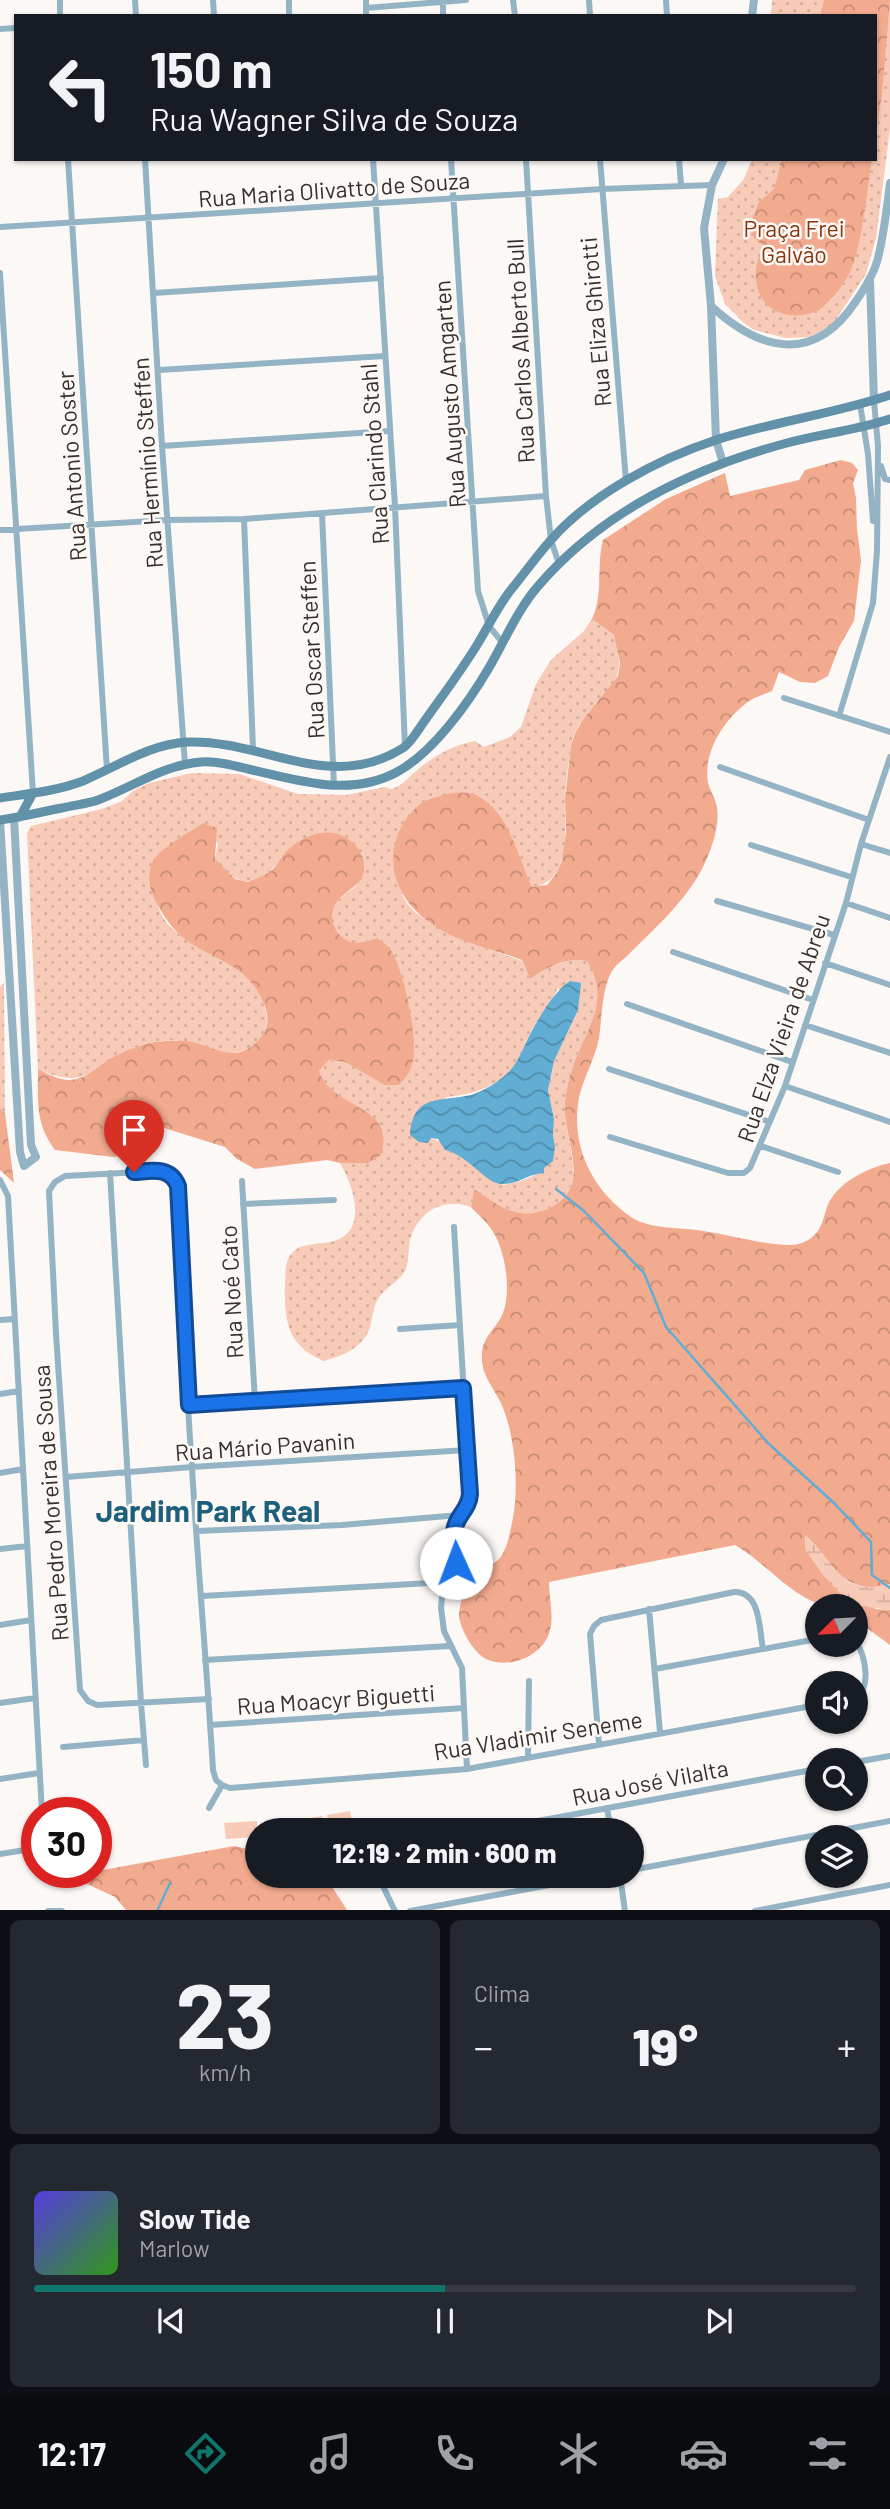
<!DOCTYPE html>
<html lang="pt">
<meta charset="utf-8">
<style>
:root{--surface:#171b24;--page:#242831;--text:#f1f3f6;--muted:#9ea1a6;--line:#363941;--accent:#0f766e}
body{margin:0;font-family:Barlow,sans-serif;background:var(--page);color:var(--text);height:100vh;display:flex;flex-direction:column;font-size:26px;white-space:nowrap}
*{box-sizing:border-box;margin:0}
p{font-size:23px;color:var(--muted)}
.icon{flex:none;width:38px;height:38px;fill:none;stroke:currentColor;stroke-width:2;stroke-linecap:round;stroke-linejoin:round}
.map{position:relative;height:1910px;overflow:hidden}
.panel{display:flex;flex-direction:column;gap:10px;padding:10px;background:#0d0f14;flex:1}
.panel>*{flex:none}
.hud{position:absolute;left:14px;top:14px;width:863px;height:147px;border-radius:0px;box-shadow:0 2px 5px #0004;background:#171b24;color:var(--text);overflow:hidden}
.needle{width:46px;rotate:246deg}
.tools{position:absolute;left:805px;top:1594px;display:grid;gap:14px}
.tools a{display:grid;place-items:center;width:63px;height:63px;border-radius:50%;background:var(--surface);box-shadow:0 2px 5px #0004;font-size:35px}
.speed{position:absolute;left:21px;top:1797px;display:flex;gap:14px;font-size:35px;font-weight:700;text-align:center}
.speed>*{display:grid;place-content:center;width:91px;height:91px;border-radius:50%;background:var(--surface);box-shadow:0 2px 5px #0004;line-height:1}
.speed .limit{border:10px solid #d22;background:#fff;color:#111}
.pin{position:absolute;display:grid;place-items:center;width:60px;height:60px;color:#fff;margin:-72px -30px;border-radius:50% 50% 50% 0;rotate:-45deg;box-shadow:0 0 7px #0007}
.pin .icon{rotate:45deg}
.me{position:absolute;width:77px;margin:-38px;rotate:358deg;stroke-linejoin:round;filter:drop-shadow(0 0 5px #0008)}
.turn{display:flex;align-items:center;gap:24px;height:147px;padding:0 21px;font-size:32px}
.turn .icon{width:91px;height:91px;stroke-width:2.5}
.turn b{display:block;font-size:49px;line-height:60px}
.big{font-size:52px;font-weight:800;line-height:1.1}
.panel .tile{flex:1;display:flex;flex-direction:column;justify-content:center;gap:10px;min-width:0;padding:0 24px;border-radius:10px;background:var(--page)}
.panel .dial{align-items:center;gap:0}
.dial b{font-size:91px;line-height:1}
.song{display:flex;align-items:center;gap:21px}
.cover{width:84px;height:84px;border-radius:10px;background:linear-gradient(135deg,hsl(250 70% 55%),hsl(110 70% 35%))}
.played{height:7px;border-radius:4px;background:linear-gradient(90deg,var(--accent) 50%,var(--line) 50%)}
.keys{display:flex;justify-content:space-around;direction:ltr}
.heat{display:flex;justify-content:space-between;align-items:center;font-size:38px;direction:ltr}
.panel .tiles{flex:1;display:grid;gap:10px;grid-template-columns:1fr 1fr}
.tile:last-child{grid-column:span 2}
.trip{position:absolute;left:245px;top:1818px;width:399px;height:70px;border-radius:35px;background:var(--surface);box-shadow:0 2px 5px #0004;font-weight:800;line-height:70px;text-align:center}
.dock{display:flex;height:112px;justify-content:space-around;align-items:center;background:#090b0e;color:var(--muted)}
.dock .icon{width:49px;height:49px}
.dock .selected{color:var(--accent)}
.dock b{font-size:32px;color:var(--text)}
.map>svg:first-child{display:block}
.green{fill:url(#green-dots);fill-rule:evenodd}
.forest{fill:url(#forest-crowns)}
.wetland{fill:url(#wetland-marsh)}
.pitch{fill:#f8cab8}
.water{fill:url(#water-waves)}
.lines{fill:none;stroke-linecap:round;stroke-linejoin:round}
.stream{stroke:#61add3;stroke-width:2.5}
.minor{stroke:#94b4c5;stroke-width:6}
.tertiary{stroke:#94b4c5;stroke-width:8}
.secondary{stroke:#6291aa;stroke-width:9}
.route-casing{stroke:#114b97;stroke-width:18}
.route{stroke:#1a73e8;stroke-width:12}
.labels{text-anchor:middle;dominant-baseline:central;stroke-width:5;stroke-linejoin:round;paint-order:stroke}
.street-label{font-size:23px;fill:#382f2b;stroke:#fcf8f6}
.park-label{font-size:23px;fill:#87340b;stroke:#fcf8f6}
.district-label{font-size:30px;font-weight:bold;fill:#1e5f7c;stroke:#fcf8f6}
</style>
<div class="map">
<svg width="890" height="1911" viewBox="0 0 890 1911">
<defs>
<pattern id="green-dots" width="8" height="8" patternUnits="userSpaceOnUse" patternTransform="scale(1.75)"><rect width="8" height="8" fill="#f8cab8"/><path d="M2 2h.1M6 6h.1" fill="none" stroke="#d5ae9e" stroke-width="1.8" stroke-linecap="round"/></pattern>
<pattern id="forest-crowns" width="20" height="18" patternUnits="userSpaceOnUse" patternTransform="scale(1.75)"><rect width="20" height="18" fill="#f3ab8f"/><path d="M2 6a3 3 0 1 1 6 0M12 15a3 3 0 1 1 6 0" fill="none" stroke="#c68c75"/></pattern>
<pattern id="wetland-marsh" width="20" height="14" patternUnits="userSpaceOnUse" patternTransform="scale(1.75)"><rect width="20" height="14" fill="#f8cab8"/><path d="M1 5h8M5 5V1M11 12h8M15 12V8" fill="none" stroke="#d5ae9e"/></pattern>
<pattern id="water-waves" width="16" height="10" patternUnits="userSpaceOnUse" patternTransform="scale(1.75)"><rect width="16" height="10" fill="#61add3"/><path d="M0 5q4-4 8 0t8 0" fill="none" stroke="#518dab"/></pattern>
</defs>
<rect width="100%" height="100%" fill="#fcf8f6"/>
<path class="green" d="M772,0H890V129L876,238L866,274L833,324L810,337L786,338L754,330L744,323L725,304L715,276L718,199L728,197L744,179L752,159H875V16H771Z
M592,619L614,635C626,677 615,685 587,715C580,723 573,732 572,743C569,759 566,779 565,796C563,828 575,879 532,888C517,852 499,779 446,795C432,799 422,801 413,812C410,834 401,866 401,887C402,925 494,950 522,961L530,979C549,967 565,957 587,961C613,1003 583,1032 571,1072C567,1086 564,1099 565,1114C567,1149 591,1190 547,1209C518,1222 498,1206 474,1190L471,1207C445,1197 420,1210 411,1237C407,1247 410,1259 406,1269C400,1281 388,1286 380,1296C373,1305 373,1316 370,1327C363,1348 344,1355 324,1361C286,1346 284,1319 285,1282C286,1271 284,1261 293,1252C303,1242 321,1245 334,1241C369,1230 353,1185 340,1163H368L373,1116C351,1104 328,1095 319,1071L329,1060L345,1062L358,1069L410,1016L401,974L377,938C369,941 358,945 349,942C335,936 326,916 335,904C340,897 351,891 357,885L282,856C260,889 239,890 215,859L218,844L203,823L165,848C163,862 155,894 158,906C169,943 215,948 240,970C249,977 257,989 262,999C266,1010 269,1019 265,1030C262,1040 249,1050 238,1052C224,1055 209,1047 197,1043C179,1039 156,1040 139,1046C94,1063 89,1093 38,1069L27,833L31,826L102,809L122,801L133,791L149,783L192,773L239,774L298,794L346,795L385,787L392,789C402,785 407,779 415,772C432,757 452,745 475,741L484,747L510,737L521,727L536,684L551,660L584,631ZM558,988L578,1010L554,1061L548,1090L554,1119L553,1135L555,1147L544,1168L533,1176L521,1181L504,1185L496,1183L458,1153L445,1150L441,1142L431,1138L446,1097C476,1095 506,1084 520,1056C525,1046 528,1035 534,1026C542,1013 552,1002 558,988Z
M4,983L5,1113L0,1108V987Z"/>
<path class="forest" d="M824,0H890L882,95L875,140V16H820Z
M782,159H872C866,192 863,254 845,281C839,290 824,309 815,312C784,323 754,307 756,272C756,263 760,254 764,246L754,238L750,224L759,202L774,189Z
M841,460L852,463L858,470L853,483L856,498L857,529L861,560L854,621L839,647L828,676L815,683L800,682L779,672L772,691C763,695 751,698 744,705C722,723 703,753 708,783C710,791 716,799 717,808C720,826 711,852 702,869C684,903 654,929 627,956C623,960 618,963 615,967C602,982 602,1018 599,1038C595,1059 583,1078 579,1098C570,1145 592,1190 631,1217C651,1230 680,1227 703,1231C732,1235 762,1245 791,1245C798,1245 806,1242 811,1238C822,1230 823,1219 827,1207C836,1183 867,1168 890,1163V1584C884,1584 879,1587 874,1587C844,1590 823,1556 805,1536L806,1550L824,1576L876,1609L890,1610V1645L856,1620V1606C845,1606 832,1609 822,1605C789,1595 765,1562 735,1545L549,1582C549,1597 554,1616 550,1630C544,1656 509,1670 486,1659C474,1653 460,1629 459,1616C459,1604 466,1585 474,1576C481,1569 493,1566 500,1558C508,1547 510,1531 513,1518C519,1485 515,1438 503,1408C496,1389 480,1376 482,1354C482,1337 497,1328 503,1313C512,1290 505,1245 489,1226C484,1219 477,1214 471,1207L474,1189C498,1205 517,1222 547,1209C591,1190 568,1149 565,1114C564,1099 567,1086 571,1072C583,1032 613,1003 587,961C565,957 548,967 530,979L522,960C487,947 445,940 417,912C385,881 385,834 419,805C426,799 435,798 443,795C454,792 469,791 480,797C509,814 519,858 532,887L547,885L556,874L562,861L566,832L565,799L571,746L575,733L582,721L618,676L620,663L614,635L592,619C604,594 596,566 603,540L666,499L725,473L730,496L799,480L805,470Z
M203,823L217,828L215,859L235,879L248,882C256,879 265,876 272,870C277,865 280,858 285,853C301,836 327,825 348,839C356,844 361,851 363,860C370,886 342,889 334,907C328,921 337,938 351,942C360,944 368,941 377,938C381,941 387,945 390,949C404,968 418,1038 413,1061C411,1071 406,1077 399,1085H385L345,1062L329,1060L319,1071C333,1111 397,1103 381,1155L368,1163H340L327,1160L255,1169L237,1159L225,1147L161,1127L148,1134L141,1148L127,1154L113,1157L55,1150C35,1123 38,1101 38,1069C48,1074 57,1079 68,1080C86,1080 97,1067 110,1059C123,1052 141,1044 155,1042C167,1041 181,1040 193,1042C208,1045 224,1056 240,1052C252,1048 262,1039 266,1028C269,1019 267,1010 263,1002C246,963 217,962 186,940C170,928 160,911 152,893C148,882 148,866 156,857C164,846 191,831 203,823Z
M0,1108L5,1113L14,1183L0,1170Z
M234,1846L257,1851V1876H322L327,1879L347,1910H126L115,1897L70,1876Z"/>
<path class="wetland" d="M805,1535C828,1552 839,1591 874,1587C879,1587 884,1584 890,1584V1610L861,1606L845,1599L824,1576L806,1550Z"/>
<path class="pitch" d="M350,1811L352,1822L329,1826L327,1815Z
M322,1816L325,1827L301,1830L299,1820Z
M291,1818L293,1830H265L264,1821Z
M257,1821V1837L226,1839L224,1823Z"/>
<path class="water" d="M570,981L581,983L578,1010L554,1061L548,1090L554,1119L553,1135L555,1147L553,1161L544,1168V1173C530,1173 517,1185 501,1184C485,1183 468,1155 445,1150L438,1139L431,1138L428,1143L419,1142L410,1135C413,1091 444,1103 474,1094C484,1090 495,1084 503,1077C520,1064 523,1045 534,1027C542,1012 557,989 570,981Z"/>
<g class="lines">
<path class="stream" d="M556,1189L584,1211L644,1273L666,1327L768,1443L834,1503L871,1542L872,1575L890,1588
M157,1911L170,1883"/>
<path class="minor" d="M60,0V16
M135,0L136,16
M213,0L214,16
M289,0V16
M366,0V16
M443,0V16
M513,0L515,16
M589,0L590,16
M666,0L667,16
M366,8L466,0
M0,29L16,28
M68,159L107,770
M145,159L162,446L185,764
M373,159L395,506L405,747
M451,159L478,591L489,626L502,642
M526,159L546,496L551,540L559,564
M600,159L626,481
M679,159L681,185
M0,227L602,189L712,185
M0,273L33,793
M154,293L381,278
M159,370L385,356
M860,404L868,454L873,521
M162,446L389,431
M881,466L885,479L890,480
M322,513L334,786
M244,519L253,749
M0,530L168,520L244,519L546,496
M784,698L890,732
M839,716L873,603L877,551L878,446L874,401
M720,767L869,820
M861,844L890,853
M751,845L851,877
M717,901L834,935
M846,903L890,918
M673,952L813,1000
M825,963L890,985
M627,1004L792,1062
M805,1025L890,1053
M609,1069L770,1122
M785,1086L890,1122
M610,1137L728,1173H744L750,1168L785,1086L846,903L861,844L890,757
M761,1146L838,1172
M110,1173L141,1703L146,1765
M0,1180L8,1196L42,1813
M242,1181L255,1401
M243,1204L334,1200
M454,1227L470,1495L468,1506L459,1515L455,1527L456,1566L442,1597L441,1608L444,1631L462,1668L467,1769
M0,1320L14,1319
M400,1329L460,1325
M0,1394L19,1391
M189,1405L463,1388
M0,1473L23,1469
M66,1477L192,1467L467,1450
M197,1531L342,1525L459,1515
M0,1549L27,1546
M202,1596L448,1582
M649,1609L660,1732
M0,1625L31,1620
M856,1641C865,1656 872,1686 856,1698
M205,1660L450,1646
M655,1669L817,1639
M209,1699L97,1705L88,1701L80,1690L56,1334L49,1191L55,1182L65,1176L160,1171L172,1176L178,1186C183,1280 185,1374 192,1468C198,1568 207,1669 213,1770L216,1780L222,1785
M0,1703L35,1698
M210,1725L464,1708
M599,1744L590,1634L594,1626L601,1620L734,1592C761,1591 759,1629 763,1649
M63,1747L144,1740
M528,1757L529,1681
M856,1762L890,1756
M0,1779L39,1773
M222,1785L230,1788L467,1769L817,1705
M209,1808L222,1785
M607,1808L611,1830
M490,1830L817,1769
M0,1854L37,1848
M632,1870L890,1821
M378,1876L395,1911
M620,1876L625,1911
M48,1911H62
M410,1911L598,1876
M755,1911L890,1885"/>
<path class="tertiary" d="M752,16L754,0
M870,281L874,401
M711,306C760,351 814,365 856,301C865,288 874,274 878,258C884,234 887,208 890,183
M723,463L716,440L711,306L704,228L712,185L724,159
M0,820L20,1152L24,1166L36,1157L31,1145L14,818"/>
<path class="secondary" d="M0,798C27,794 57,791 83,781C116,767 150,744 187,742C262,739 330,794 403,748C412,742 419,728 426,719C443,695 461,671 477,645C488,627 497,608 510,591C523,575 536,557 550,541C590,495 658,459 716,440C773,422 833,414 890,395
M20,817L33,793
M0,820C21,817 41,812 62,808C74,805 87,804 98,800C133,787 163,765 201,762C217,761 232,765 248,769C297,780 349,798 397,772C434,752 469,702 490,666C506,638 518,609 539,585C604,510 693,468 787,443C821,434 856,430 890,419"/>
</g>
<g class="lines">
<g class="route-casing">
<path id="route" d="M134,1172C152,1171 170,1166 178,1186L189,1405L463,1388L470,1494C469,1508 460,1513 456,1524C451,1535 455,1551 456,1563"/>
</g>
<use href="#route" class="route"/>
</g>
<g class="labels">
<g class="street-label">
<text transform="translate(334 189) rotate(-4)">Rua Maria Olivatto de Souza</text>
<text transform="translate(595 322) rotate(-95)">Rua Eliza Ghirotti</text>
<text transform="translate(520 351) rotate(-93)">Rua Carlos Alberto Bull</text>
<text transform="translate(449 394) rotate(-94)">Rua Augusto Amgarten</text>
<text transform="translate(374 454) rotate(-94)">Rua Clarindo Stahl</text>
<text transform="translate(147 463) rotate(-94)">Rua Hermínio Steffen</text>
<text transform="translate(71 466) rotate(-94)">Rua Antonio Soster</text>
<text transform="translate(311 650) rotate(-93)">Rua Oscar Steffen</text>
<text transform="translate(783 1028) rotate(-71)">Rua Elza Vieira de Abreu</text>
<text transform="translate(231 1292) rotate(-93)">Rua Noé Cato</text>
<text transform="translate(265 1446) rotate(-4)">Rua Mário Pavanin</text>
<text transform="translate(50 1503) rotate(-94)">Rua Pedro Moreira de Sousa</text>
<text transform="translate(336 1699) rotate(-4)">Rua Moacyr Biguetti</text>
<text transform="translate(538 1735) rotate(-9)">Rua Vladimir Seneme</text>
<text transform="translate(650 1782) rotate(-11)">Rua José Vilalta</text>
</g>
<g class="park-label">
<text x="794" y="228">Praça Frei<tspan x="794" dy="26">Galvão</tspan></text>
</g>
<g class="district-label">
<text x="208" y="1510">Jardim Park Real</text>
</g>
</g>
</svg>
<div class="tools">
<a><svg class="needle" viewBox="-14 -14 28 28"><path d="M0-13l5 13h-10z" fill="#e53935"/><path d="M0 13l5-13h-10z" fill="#9ea1a6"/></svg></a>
<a><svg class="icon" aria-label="sound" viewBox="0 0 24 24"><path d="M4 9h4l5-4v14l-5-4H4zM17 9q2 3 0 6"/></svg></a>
<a><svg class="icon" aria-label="search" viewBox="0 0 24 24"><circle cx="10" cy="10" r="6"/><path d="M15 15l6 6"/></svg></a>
<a><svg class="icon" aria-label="layers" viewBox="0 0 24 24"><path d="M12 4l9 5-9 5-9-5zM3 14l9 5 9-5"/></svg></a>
</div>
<div class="speed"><div class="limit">30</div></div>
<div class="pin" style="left:134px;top:1172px;background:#d93025"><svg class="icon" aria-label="arrive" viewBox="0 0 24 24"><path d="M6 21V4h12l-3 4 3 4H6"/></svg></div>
<svg class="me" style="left:456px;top:1563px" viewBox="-20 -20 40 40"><circle r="19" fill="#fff"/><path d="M0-13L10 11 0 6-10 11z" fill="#1a73e8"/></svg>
<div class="trip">12:19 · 2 min · 600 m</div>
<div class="hud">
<div class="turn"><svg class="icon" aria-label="left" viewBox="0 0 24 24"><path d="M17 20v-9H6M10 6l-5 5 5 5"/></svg><div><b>150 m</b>Rua Wagner Silva de Souza</div></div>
</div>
</div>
<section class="panel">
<div class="tiles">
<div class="tile dial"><b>23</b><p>km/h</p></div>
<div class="tile"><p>Clima</p>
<div class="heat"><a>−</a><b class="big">19°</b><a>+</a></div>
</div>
<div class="tile">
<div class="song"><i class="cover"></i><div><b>Slow Tide</b><p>Marlow</p></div></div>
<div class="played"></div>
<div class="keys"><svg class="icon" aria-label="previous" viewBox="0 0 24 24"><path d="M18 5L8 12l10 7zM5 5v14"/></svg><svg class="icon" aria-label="pause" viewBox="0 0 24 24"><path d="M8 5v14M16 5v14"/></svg><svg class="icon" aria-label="next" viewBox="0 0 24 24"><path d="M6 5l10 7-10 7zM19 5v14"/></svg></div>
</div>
</div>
</section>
<nav class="dock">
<b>12:17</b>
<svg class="icon selected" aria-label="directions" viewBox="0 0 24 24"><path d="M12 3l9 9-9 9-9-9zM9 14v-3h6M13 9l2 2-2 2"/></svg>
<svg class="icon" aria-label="music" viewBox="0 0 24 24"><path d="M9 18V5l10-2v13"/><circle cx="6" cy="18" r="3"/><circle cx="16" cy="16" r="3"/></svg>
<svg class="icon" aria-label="phone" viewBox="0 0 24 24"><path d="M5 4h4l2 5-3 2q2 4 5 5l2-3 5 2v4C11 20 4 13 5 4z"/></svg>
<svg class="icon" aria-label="climate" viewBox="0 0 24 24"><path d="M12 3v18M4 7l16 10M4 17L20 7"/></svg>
<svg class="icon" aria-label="car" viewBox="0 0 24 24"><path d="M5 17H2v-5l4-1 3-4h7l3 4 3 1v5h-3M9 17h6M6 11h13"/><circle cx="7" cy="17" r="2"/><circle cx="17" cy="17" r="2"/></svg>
<svg class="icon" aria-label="filters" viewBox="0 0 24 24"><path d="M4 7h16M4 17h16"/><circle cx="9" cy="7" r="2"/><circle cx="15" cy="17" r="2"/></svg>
</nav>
